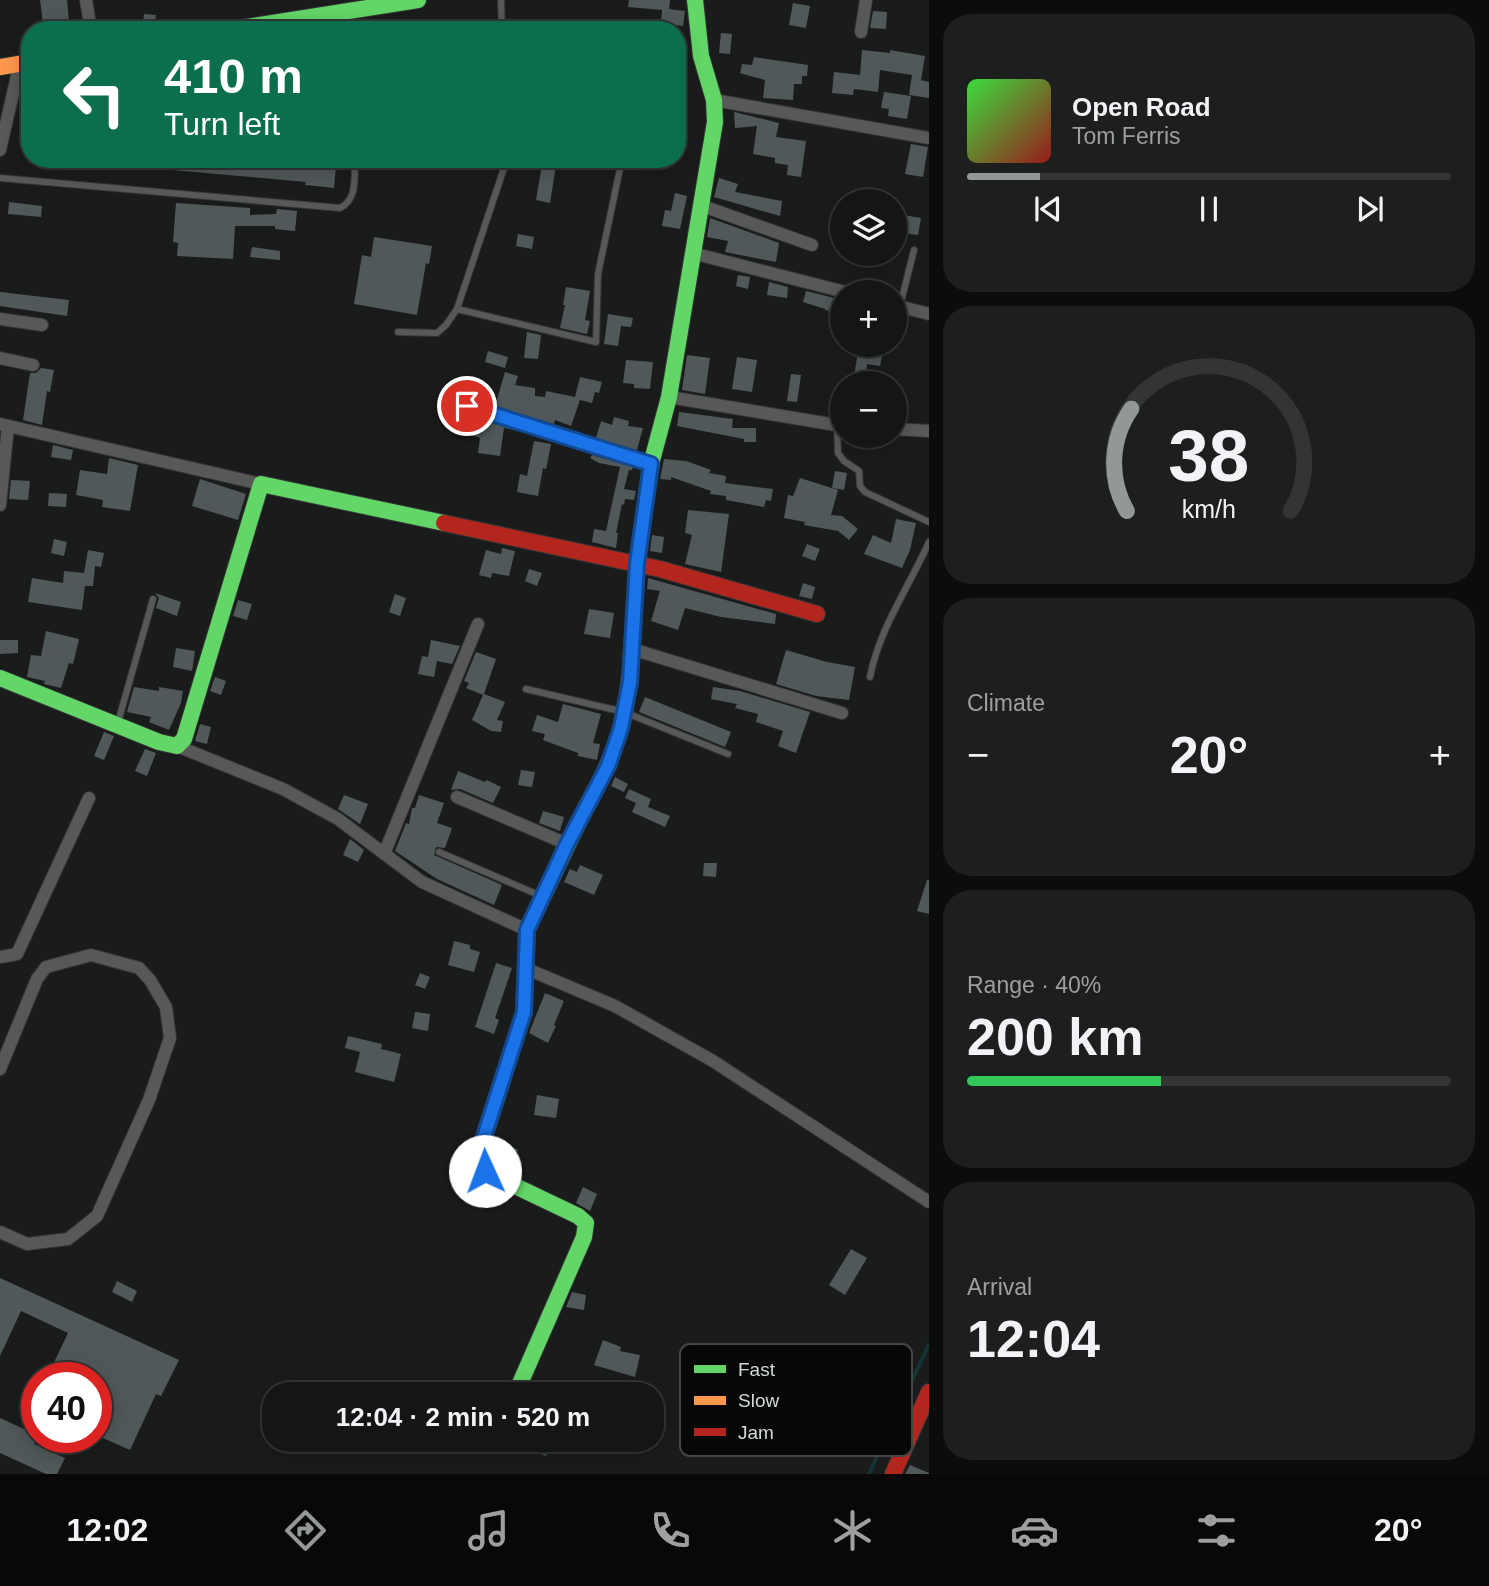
<!DOCTYPE html>
<meta charset="utf-8">
<style>
:root{--surface:#141515;--page:#1d1e1e;--text:#f1f3f6;--muted:#9d9fa0;--line:#333434;--accent:#949797}
body{margin:0;font-family:Arial,sans-serif;background:var(--page);color:var(--text);height:100vh;display:flex;flex-direction:column;font-size:26px;white-space:nowrap}
*{box-sizing:border-box;margin:0}
p{font-size:23px;color:var(--muted)}
.icon{flex:none;width:38px;height:38px;fill:none;stroke:currentColor;stroke-width:2;stroke-linecap:round;stroke-linejoin:round}
.map{position:relative;flex:1;overflow:hidden}
.sheet{display:flex;flex-direction:column;gap:14px;padding:14px;background:#0b0c0c;width:560px}
.sheet>*{flex:none}
.guide{position:absolute;left:21px;top:21px;width:665px;height:147px;border-radius:28px;box-shadow:0 4px 18px #0003,0 0 0 2px var(--line);background:#0b6e4f;color:#fff;overflow:hidden}
.tools{position:absolute;left:830px;top:189px;display:grid;gap:14px}
.tools a{display:grid;place-items:center;width:77px;height:77px;border-radius:50%;background:var(--surface);box-shadow:0 4px 18px #0003,0 0 0 2px var(--line);font-size:35px}
.speed{position:absolute;left:21px;top:1362px;display:flex;gap:14px;font-size:35px;font-weight:700;text-align:center}
.speed>*{display:grid;place-content:center;width:91px;height:91px;border-radius:50%;background:var(--surface);box-shadow:0 4px 18px #0003,0 0 0 2px var(--line);line-height:1}
.speed .limit{border:10px solid #d22;background:#fff;color:#111}
.pin{position:absolute;display:grid;place-items:center;width:60px;height:60px;color:#fff;margin:-30px;border:4px solid #fff;border-radius:50%;box-shadow:0 2px 7px #0007}
.me{position:absolute;width:77px;margin:-38px;rotate:358deg;stroke-linejoin:round;filter:drop-shadow(0 0 5px #0008)}
.turn{display:flex;align-items:center;gap:24px;height:147px;padding:0 28px;font-size:32px}
.turn .icon{width:91px;height:91px;stroke-width:2.5}
.turn b{display:block;font-size:49px;line-height:60px}
.big{font-size:52px;font-weight:700;line-height:1.1}
.sheet .tile{flex:1;display:flex;flex-direction:column;justify-content:center;gap:10px;min-width:0;padding:0 24px;border-radius:28px;background:var(--page)}
.sheet .dial{align-items:center;gap:0}
.dial svg{height:182px;overflow:visible;fill:none;stroke:var(--line);stroke-width:7;stroke-linecap:round;text-anchor:middle}
.dial text{fill:var(--text);stroke:none}
.song{display:flex;align-items:center;gap:21px}
.cover{width:84px;height:84px;border-radius:10px;background:linear-gradient(135deg,hsl(120 70% 55%),hsl(0 70% 35%))}
.played{height:7px;border-radius:4px;background:linear-gradient(90deg,var(--accent) 15%,var(--line) 15%)}
.keys{display:flex;justify-content:space-around;direction:ltr}
.heat{display:flex;justify-content:space-between;align-items:center;font-size:38px;direction:ltr}
.charge{height:10px;border-radius:5px;background:linear-gradient(90deg,#34c759 40%,var(--line) 0)}
.trip{position:absolute;left:262px;top:1382px;width:402px;height:70px;border-radius:28px;background:var(--surface);box-shadow:0 4px 18px #0003,0 0 0 2px var(--line);font-weight:700;line-height:70px;text-align:center}
.tab-bar{display:flex;height:112px;justify-content:space-around;align-items:center;background:#080808;color:var(--muted)}
.tab-bar .icon{width:49px;height:49px}
.tab-bar .selected{color:var(--accent)}
.tab-bar b{font-size:32px;color:var(--text)}
main{display:flex;flex:1;min-height:0}
.map>svg:first-child{display:block}
.lines{fill:none;stroke-linecap:round;stroke-linejoin:round}
.stream{stroke:#153536;stroke-width:3.5}
.building{fill:#505859}
.lane-casing{stroke:#343636;stroke-width:8}
.street-casing{stroke:#343636;stroke-width:14}
.fast-casing{stroke:#343636;stroke-width:18}
.slow-casing{stroke:#343636;stroke-width:18}
.jam-casing{stroke:#343636;stroke-width:18}
.lane{stroke:#575858;stroke-width:6}
.street{stroke:#575858;stroke-width:12}
.fast{stroke:#63d668;stroke-width:16}
.slow{stroke:#ff974d;stroke-width:16}
.jam{stroke:#b3261e;stroke-width:16}
.route-casing{stroke:#114b97;stroke-width:18}
.route{stroke:#1a73e8;stroke-width:12}
.key{fill:#060707;stroke:#444646;stroke-width:2}
.key-label{font-size:19px;fill:#d6d9d9}
</style>
<main>
<div class="map">
<svg width="929" height="1474" viewBox="0 0 929 1474">
<rect width="100%" height="100%" fill="#1a1c1c"/>
<g class="lines">
<path class="stream" d="M869,1474L929,1344"/>
</g>
<path class="building" d="M40,0H67L69,21L43,23Z
M629,0H670L669,9L685,11L683,26L661,23L662,10L628,7Z
M793,3L810,6L806,28L789,25Z
M873,11L887,12L886,29L870,28Z
M144,14L156,15L155,25L143,24Z
M721,33L732,34L730,54L719,53Z
M862,50L890,53V50L925,56L921,80L929,82V98L909,95L912,75L880,70L878,92L854,89L853,95L832,93L834,72L860,75Z
M754,57L808,65L807,76H802V84H794L793,100L763,98L765,80L740,73L742,64L752,65Z
M884,92L911,96L907,119L888,116L889,109L881,108Z
M734,112L779,123L776,137L806,141L801,177L787,175L788,165L775,163V158L753,154L757,126L735,128Z
M911,144L928,147L923,177L905,174Z
M128,159H336V165L334,188L305,185L306,182L127,166Z
M543,159H557L550,203L536,200Z
M719,178L738,184L735,192L782,201L780,216L714,197Z
M675,193L687,196L680,229L662,226L665,210L671,211Z
M9,202L42,206L41,217L8,214Z
M176,203L250,208V215L276,214L277,209L297,211L295,231L275,229V226H235L233,259L177,256L178,243L173,242Z
M898,214L921,218L918,235L896,232Z
M710,218L779,243L776,262L725,252L728,241L707,237Z
M518,234L534,237L532,249L516,246Z
M374,237L432,246L429,264L426,263L417,315L354,304L362,255L371,257Z
M252,247L280,251V260L250,257Z
M738,275L750,277L748,289L736,286Z
M769,282L788,287L787,298L767,295Z
M566,287L590,291L585,320L590,321L587,334L560,328L565,305H563Z
M806,291L842,300V313L825,310V309L803,302Z
M0,292L69,300L67,316L0,306Z
M608,314L633,318L631,327L621,326L618,346L604,344Z
M527,332L541,335L538,359L524,358Z
M859,345H884L880,366L867,364L865,383H853Z
M488,351L508,357L505,368L485,362Z
M687,355L710,358L705,394L682,390Z
M737,357L757,360L752,392L732,389Z
M626,360L653,362L650,389L634,388V384L623,383Z
M41,368L54,370L50,392L47,391L42,425L23,420L30,373H36Z
M505,372L518,376L515,385L535,388V396L545,397L546,391L575,397L580,377L602,382L599,393L595,392L592,403L580,400L571,426L555,420L554,424L495,406Z
M791,374L801,375L797,402L787,401Z
M455,405L464,414L514,430L504,428L500,456L478,453L480,438L447,427Z
M679,412L733,419L732,428H756V442H744V439L677,426Z
M614,417L629,421L628,426L643,428L637,450L596,438L601,421L612,425Z
M534,441L551,444L546,469L543,468L538,496L517,492L520,474L527,476Z
M53,445L73,450L71,460L51,457Z
M592,455L633,467L632,470H629L624,489L636,491L634,500L625,499L624,505L622,504L616,533H618L616,548L592,542L594,529L606,531L620,467L599,463L590,458Z
M109,458L138,465L130,511L102,507L103,500L76,495L80,470L107,474Z
M664,459L686,461L711,470L709,473L726,476L725,483L773,489L771,501L766,500L764,507L726,500V496L710,494L711,491L671,477V480L660,479Z
M835,471L847,473L844,490L832,488Z
M800,478L838,490L831,515L842,516L858,529L849,540L838,531L804,525L805,522L784,518L788,495L793,496Z
M200,479L246,494L238,520L192,506Z
M11,480L30,481L28,500L9,499Z
M49,493L67,494L66,507L48,506Z
M688,510L729,514L721,572L685,564L692,535L685,533Z
M896,519L916,523L910,550L902,568L864,554L873,535L891,543Z
M652,535L664,537L662,553L650,551Z
M54,539L67,542L64,556L51,553Z
M807,544L820,549L815,561L802,556Z
M502,548L515,551L509,576L492,573L491,578L479,575L486,550L501,554Z
M88,550L104,553L101,567L95,566L93,586H85L82,610L28,602L32,578L63,583L64,571L84,573Z
M529,569L542,573L537,586L525,581Z
M648,578L776,614L775,624L721,617L685,608L678,630L651,621L660,591L647,589Z
M803,583L815,587L812,599L799,596Z
M155,593L181,602L177,616L156,608L159,598Z
M395,594L406,598L400,616L389,612Z
M238,600L252,604L247,620L233,616Z
M589,609L614,613L610,638L584,634Z
M46,631L79,639L73,664L69,663L61,688L44,684L45,681L27,677L31,655L41,656Z
M0,640H18V653L0,654Z
M431,640L460,646L452,664L437,661L434,677L418,674L422,656L428,657Z
M176,648L195,651L192,671L173,667Z
M786,650L827,662L855,667L849,700L816,696L776,684Z
M476,652L496,659L484,694L505,702L497,720L503,721L501,732L491,731L472,720L483,695L466,688L469,683L464,681Z
M215,677L226,681L221,695L210,691Z
M134,687L159,691V687L183,691L181,703L169,730L149,722L151,717L127,712Z
M713,687L740,691L810,712L796,753L778,746L783,731L756,722L758,714L735,708L737,704L711,699Z
M645,697L731,732L725,747L639,712Z
M563,704L601,714L593,743L600,744L597,760L578,756V753L543,740L545,734L532,731L537,715L558,722Z
M200,724L211,727L207,744L195,741Z
M104,732L114,736L104,760L94,756Z
M145,749L156,753L147,776L135,771Z
M521,770L535,772L532,787L518,785Z
M458,771L485,782L487,780L501,787L493,803L460,789L451,790Z
M615,777L628,784L624,792L611,786Z
M629,789L651,799L648,807L670,816L665,827L632,812L636,803L625,798Z
M344,795L368,804L360,824L338,809Z
M419,795L444,803L437,823L452,828L445,848L436,847L434,855L502,885L494,905L437,879L395,851L406,823L409,824L412,808H415Z
M543,811L564,817L560,831L539,823Z
M350,839L364,850L358,862L343,855Z
M704,863H717L716,877L703,876Z
M580,865L603,875L594,895L564,882L570,869L577,872Z
M927,880H929V914L917,911Z
M454,941L470,945V949L480,952L474,972L448,965Z
M496,963L512,968L495,1018L499,1020L494,1034L475,1027Z
M420,973L430,977L425,989L415,985Z
M545,993L564,1001L554,1025L556,1026L548,1043L529,1033Z
M415,1012L430,1014L428,1031L412,1028Z
M348,1036L382,1044L381,1049L401,1054L394,1082L355,1072L360,1052L345,1048Z
M537,1095L559,1099L556,1118L534,1115Z
M508,1144L518,1150L511,1162L501,1157Z
M583,1187L597,1194L590,1211L576,1203Z
M851,1249L867,1258L845,1295L829,1285Z
M0,1278L179,1360L161,1396L156,1394L130,1450L96,1435V1377H47L68,1333L21,1311L0,1356Z
M117,1281L137,1291L132,1302L112,1292Z
M572,1292L586,1295L584,1310L566,1307Z
M603,1340L621,1347L620,1351L640,1355L635,1377L594,1365Z
M37,1400V1438L34,1444L65,1458L57,1474H46L0,1453V1418L24,1429Z
M507,1440H538L550,1445L546,1456Z
M910,1465L929,1473V1474H905Z"/>
<g class="lines">
<g class="lane-casing">
<path id="lane" d="M501,0L502,30
M14,89L30,90
M0,178L340,208C358,199 354,177 355,159
M900,306L914,250
M457,309L596,342L598,274L622,159
M398,332L437,333L446,325L457,309L507,159
M837,425L838,453L844,461L859,471L860,486L865,492L929,522
M870,677C879,629 909,587 929,542
M526,689L624,712L728,754
M118,722L153,599
M439,852L541,896"/>
</g>
<g class="street-casing">
<path id="street" d="M86,0L91,30
M861,32L866,0
M714,100L929,138
M0,150L20,63
M700,205L812,245
M692,253L845,292
M894,305L929,314
M0,319L42,325
M0,358L33,365
M669,397L842,426
M467,406L651,464
M0,424L261,484
M894,429L929,431
M0,505L8,426
M632,649L842,713
M177,746L283,789L338,819L422,882L527,930
M457,797L567,844
M384,854L478,624
M0,957L17,954L89,798
M527,969L615,1006L713,1061L929,1202
M0,1069L37,979L46,967L91,955L139,968L150,980L166,1007L170,1038L149,1100L97,1216L68,1239L27,1244L0,1232"/>
</g>
<g class="fast-casing">
<path id="fast" d="M228,30L418,0
M635,598L637,564L651,464L669,397L715,122L714,100L701,56L695,0
M0,678L159,742L177,746L184,739L261,484L444,523
M515,1395L584,1237L586,1223L578,1216L490,1174L483,1163L482,1143L524,1012L527,930L579,821"/>
</g>
<g class="slow-casing">
<path id="slow" d="M0,67L30,62
M579,821C595,791 612,761 621,727C632,685 632,641 635,598"/>
</g>
<g class="jam-casing">
<path id="jam" d="M444,523L660,569L817,614
M893,1474L929,1392"/>
</g>
<use href="#lane" class="lane"/>
<use href="#street" class="street"/>
<use href="#fast" class="fast"/>
<use href="#slow" class="slow"/>
<use href="#jam" class="jam"/>
</g>
<g class="lines">
<g class="route-casing">
<path id="route" d="M467,406L651,464L637,564L630,682L621,728L608,766L567,844L527,930L524,1012L482,1143V1158L485,1171"/>
</g>
<use href="#route" class="route"/>
</g>
<rect x="680" y="1344" width="232" height="112" rx="10" class="key"/>
<rect x="694" y="1365" width="32" height="8" fill="#63d668"/>
<rect x="694" y="1396" width="32" height="9" fill="#ff974d"/>
<rect x="694" y="1428" width="32" height="8" fill="#b3261e"/>
<g class="key-label">
<text x="738" y="1376">Fast</text>
<text x="738" y="1407">Slow</text>
<text x="738" y="1439">Jam</text>
</g>
</svg>
<div class="tools">
<a><svg class="icon" aria-label="layers" viewBox="0 0 24 24"><path d="M12 4l9 5-9 5-9-5zM3 14l9 5 9-5"/></svg></a>
<a>+</a>
<a>−</a>
</div>
<div class="speed"><div class="limit">40</div></div>
<div class="pin" style="left:467px;top:406px;background:#d93025"><svg class="icon" aria-label="arrive" viewBox="0 0 24 24"><path d="M6 21V4h12l-3 4 3 4H6"/></svg></div>
<svg class="me" style="left:485px;top:1171px" viewBox="-20 -20 40 40"><circle r="19" fill="#fff"/><path d="M0-13L10 11 0 6-10 11z" fill="#1a73e8"/></svg>
<div class="trip">12:04 · 2 min · 520 m</div>
<div class="guide">
<div class="turn"><svg class="icon" aria-label="left" viewBox="0 0 24 24"><path d="M17 20v-9H6M10 6l-5 5 5 5"/></svg><div><b>410 m</b>Turn left</div></div>
</div>
</div>
<section class="sheet">
<div class="tile">
<div class="song"><i class="cover"></i><div><b>Open Road</b><p>Tom Ferris</p></div></div>
<div class="played"></div>
<div class="keys"><svg class="icon" aria-label="previous" viewBox="0 0 24 24"><path d="M18 5L8 12l10 7zM5 5v14"/></svg><svg class="icon" aria-label="pause" viewBox="0 0 24 24"><path d="M8 5v14M16 5v14"/></svg><svg class="icon" aria-label="next" viewBox="0 0 24 24"><path d="M6 5l10 7-10 7zM19 5v14"/></svg></div>
</div>
<div class="tile dial"><svg viewBox="0 0 100 80">
<path d="M14 69A42 42 0 1 1 86 69"/>
<path d="M14 69A42 42 0 0 1 16 24" stroke="#949797"/>
<text x="50" y="56" font-size="32" font-weight="700">38</text>
<text x="50" y="72" font-size="11">km/h</text>
</svg></div>
<div class="tile"><p>Climate</p>
<div class="heat"><a>−</a><b class="big">20°</b><a>+</a></div>
</div>
<div class="tile"><p>Range · 40%</p><b class="big">200 km</b><div class="charge"></div></div>
<div class="tile"><p>Arrival</p><b class="big">12:04</b></div>
</section>
</main>
<nav class="tab-bar">
<b>12:02</b>
<svg class="icon selected" aria-label="directions" viewBox="0 0 24 24"><path d="M12 3l9 9-9 9-9-9zM9 14v-3h6M13 9l2 2-2 2"/></svg>
<svg class="icon" aria-label="music" viewBox="0 0 24 24"><path d="M9 18V5l10-2v13"/><circle cx="6" cy="18" r="3"/><circle cx="16" cy="16" r="3"/></svg>
<svg class="icon" aria-label="phone" viewBox="0 0 24 24"><path d="M5 4h4l2 5-3 2q2 4 5 5l2-3 5 2v4C11 20 4 13 5 4z"/></svg>
<svg class="icon" aria-label="climate" viewBox="0 0 24 24"><path d="M12 3v18M4 7l16 10M4 17L20 7"/></svg>
<svg class="icon" aria-label="car" viewBox="0 0 24 24"><path d="M5 17H2v-5l4-1 3-4h7l3 4 3 1v5h-3M9 17h6M6 11h13"/><circle cx="7" cy="17" r="2"/><circle cx="17" cy="17" r="2"/></svg>
<svg class="icon" aria-label="filters" viewBox="0 0 24 24"><path d="M4 7h16M4 17h16"/><circle cx="9" cy="7" r="2"/><circle cx="15" cy="17" r="2"/></svg>
<b>20°</b>
</nav>
